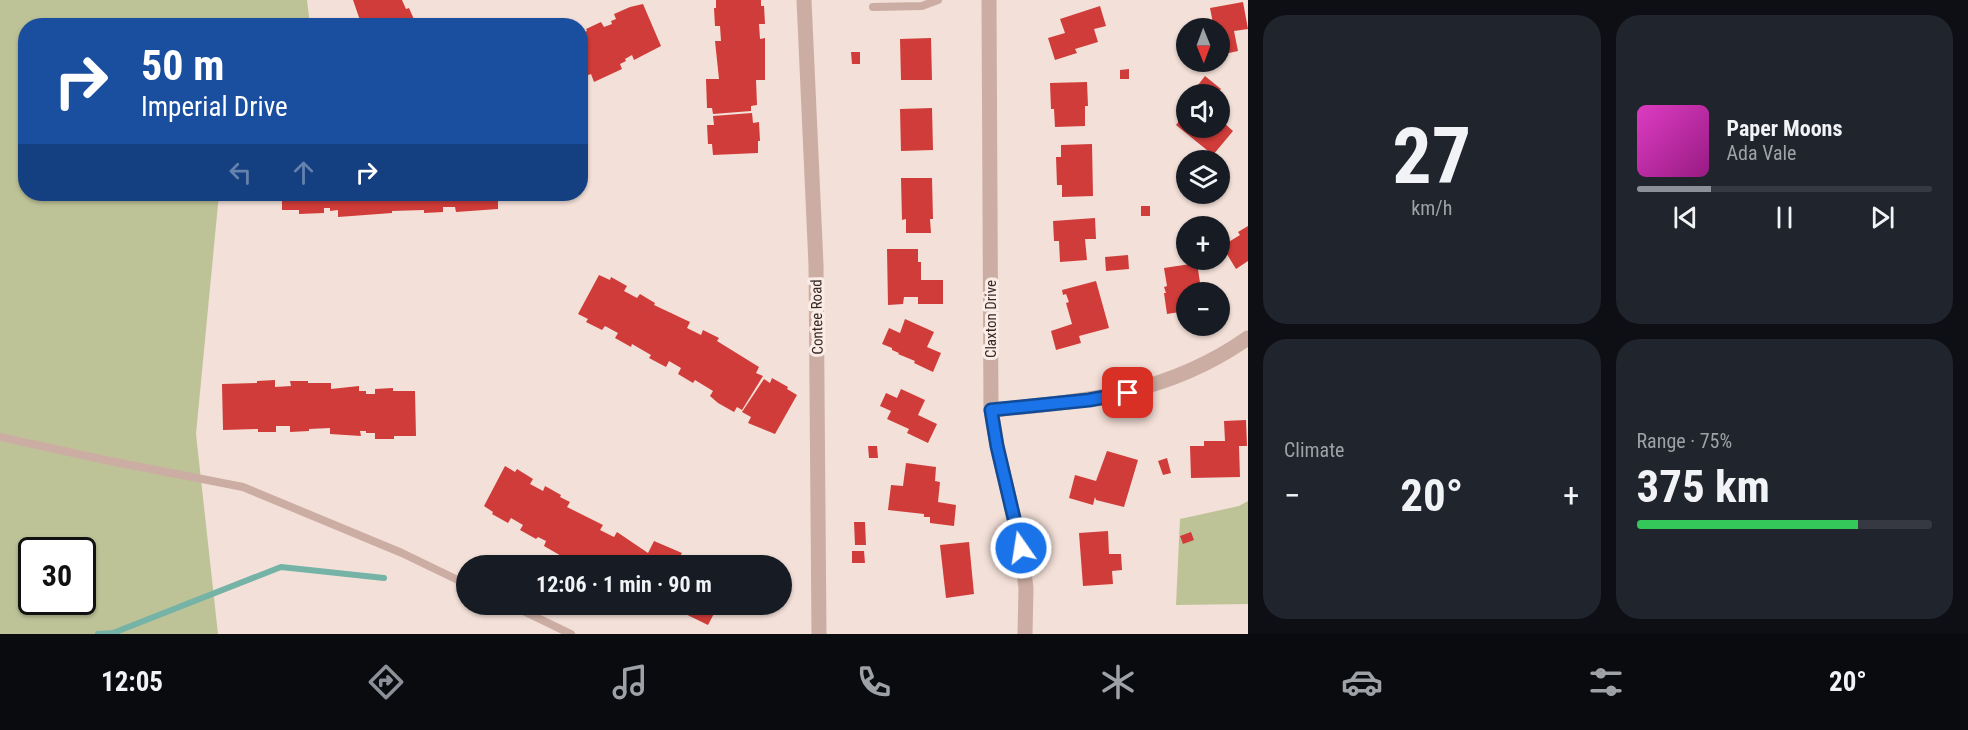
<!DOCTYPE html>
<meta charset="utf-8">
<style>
:root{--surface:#171b24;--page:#20242c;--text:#f1f3f6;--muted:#9ea1a6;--line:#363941;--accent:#8c9099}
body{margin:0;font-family:"Roboto Condensed",sans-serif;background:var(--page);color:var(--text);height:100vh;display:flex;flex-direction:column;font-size:22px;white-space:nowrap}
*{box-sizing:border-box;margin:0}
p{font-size:20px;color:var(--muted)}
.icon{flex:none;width:33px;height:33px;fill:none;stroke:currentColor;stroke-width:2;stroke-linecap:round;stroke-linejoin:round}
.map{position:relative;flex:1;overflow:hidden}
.panel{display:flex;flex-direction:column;gap:15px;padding:15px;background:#0d0f14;width:720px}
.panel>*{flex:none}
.banner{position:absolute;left:18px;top:18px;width:570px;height:183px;border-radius:24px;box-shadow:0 2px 4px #0004;background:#1a4fa0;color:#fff;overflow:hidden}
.needle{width:39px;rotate:179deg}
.tools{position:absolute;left:1176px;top:18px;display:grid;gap:12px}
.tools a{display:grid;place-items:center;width:54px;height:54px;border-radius:50%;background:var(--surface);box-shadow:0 2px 4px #0004;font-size:30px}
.speed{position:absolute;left:18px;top:537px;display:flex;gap:12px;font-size:30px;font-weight:700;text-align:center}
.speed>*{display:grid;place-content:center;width:78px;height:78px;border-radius:50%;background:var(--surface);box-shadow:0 2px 4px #0004;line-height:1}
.speed .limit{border:3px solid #111;border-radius:9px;background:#fff;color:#111}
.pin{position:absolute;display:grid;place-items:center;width:51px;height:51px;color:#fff;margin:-26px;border-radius:12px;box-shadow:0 3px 9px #0006}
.me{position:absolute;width:66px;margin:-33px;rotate:347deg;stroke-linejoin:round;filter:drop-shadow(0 0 4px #0008)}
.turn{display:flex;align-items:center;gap:21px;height:126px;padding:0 24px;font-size:27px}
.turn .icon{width:78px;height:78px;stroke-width:2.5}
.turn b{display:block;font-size:42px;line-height:51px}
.lanes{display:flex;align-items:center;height:57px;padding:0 24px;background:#0003;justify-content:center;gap:30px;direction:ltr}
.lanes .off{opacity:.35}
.big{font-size:45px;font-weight:700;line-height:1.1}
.panel .widget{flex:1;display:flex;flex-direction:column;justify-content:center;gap:9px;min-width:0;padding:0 21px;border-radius:24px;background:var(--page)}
.panel .dial{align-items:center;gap:0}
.dial b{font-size:78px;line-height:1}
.song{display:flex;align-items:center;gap:18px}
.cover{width:72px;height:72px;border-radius:9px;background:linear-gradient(135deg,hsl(310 70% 55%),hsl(310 70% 35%))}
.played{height:6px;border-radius:3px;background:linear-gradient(90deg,var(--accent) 25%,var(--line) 25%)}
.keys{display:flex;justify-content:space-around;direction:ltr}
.heat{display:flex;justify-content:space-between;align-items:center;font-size:33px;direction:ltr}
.charge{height:9px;border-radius:4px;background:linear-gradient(90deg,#34c759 75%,var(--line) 0)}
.panel .tiles{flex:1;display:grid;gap:15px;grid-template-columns:repeat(2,1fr)}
.trip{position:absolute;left:456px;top:555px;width:336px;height:60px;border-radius:30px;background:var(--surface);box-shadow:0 2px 4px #0004;font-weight:700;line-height:60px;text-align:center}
.tab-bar{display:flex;height:96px;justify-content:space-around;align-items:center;background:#090b0e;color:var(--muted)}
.tab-bar .icon{width:42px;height:42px}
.tab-bar .selected{color:var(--accent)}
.tab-bar b{font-size:27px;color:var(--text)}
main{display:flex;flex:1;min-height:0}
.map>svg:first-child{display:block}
.green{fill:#bec397;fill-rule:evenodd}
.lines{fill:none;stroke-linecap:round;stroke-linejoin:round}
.stream{stroke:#75b3a7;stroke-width:6}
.building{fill:#d03c39}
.service{stroke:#ccada3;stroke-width:8}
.minor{stroke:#ccada3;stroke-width:15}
.route-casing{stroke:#114b97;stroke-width:15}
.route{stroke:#1a73e8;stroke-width:10}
.labels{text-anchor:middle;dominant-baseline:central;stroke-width:6;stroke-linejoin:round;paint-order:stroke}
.street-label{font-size:15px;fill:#372726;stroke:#fbece5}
</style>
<main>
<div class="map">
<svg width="1248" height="634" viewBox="0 0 1248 634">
<rect width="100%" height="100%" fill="#f3e0d8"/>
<path class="green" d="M0,0H307L310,25L26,26V194H219L196,434L218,634H0ZM32,550H82V602H32Z
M1248,501V604L1176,605L1180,519L1239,506Z"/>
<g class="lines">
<path class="stream" d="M98,634L113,633L281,567L384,578"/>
</g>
<path class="building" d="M353,0H402L406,9L409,8L417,26H362Z
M716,0H761V6H764L765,24H759L760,39L765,38V80H756L757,105L751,106V111L713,114L712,108H707L706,79H719L715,41H721L720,26H715L714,8H716Z
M1243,2L1248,29L1234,31L1238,51L1220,55V28H1214L1210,8Z
M643,4L661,46L634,60L632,55L625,59L626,61L620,64L622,69L594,82L591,74L580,78V34L587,31L586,29L601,22L604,27L612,24L611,21L616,19L614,14L630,7Z
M1100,6L1106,26L1094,29L1098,42L1075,49L1077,53L1055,60L1048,38L1065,33L1060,19Z
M931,38L932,80H901L900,39Z
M851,52H860V64H852Z
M1129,69V79H1120V70Z
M1205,76L1221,89L1217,94H1191Z
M1087,82L1088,106H1085V126L1055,127L1054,109H1051L1050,83Z
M932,108L933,150L901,151L900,109Z
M1186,112V128H1220V116L1225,120L1223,122L1233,131L1213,155L1176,125Z
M752,113L753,123L759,122L760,141H758V153L713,155L712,144H708L707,125H714L713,116Z
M1092,144L1093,196L1062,197V185H1057L1056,157H1061V145Z
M901,178H932L933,219H930L931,233H906V219L902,220Z
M282,194H498V209L456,212L455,207H443V212L424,213V210L392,211V213L338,217V210L330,211V208H324V213L299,214V210H282Z
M1141,206H1150V216H1141Z
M1095,218L1096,239H1085L1087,260L1060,262L1059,241H1054L1053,221Z
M1248,226V261L1236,269L1222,246L1240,235L1238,232Z
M887,249H918V262H921V280H943V304H918V297H904L903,304L888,305Z
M1128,255L1129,269L1106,271L1105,257Z
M1197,263L1201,289L1187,291L1186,311L1167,314L1164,293H1166L1164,287L1167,286L1164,268Z
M599,275L610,280L611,277L627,286L624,291L637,298L640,294L655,303L654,305L690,322L687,328L701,335L703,330L719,338L717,341L759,367L756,373L763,376L742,410L737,407L734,412L718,403L710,396L713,391L695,380L693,383L678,374L681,368L669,361L666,367L649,358L651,355L632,344L631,347L615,338L618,333L605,326L602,330L586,322L588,319L578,314Z
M1096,281L1109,328L1079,336L1081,343L1056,350L1051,331L1072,324L1066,303L1069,302L1066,294L1063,295L1062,290Z
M905,319L934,332L927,347L941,353L933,372L914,363L915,361L898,354L899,353L892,350V348L882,344L889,328L900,333Z
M772,378L788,387L787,389L797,395L775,434L748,423L751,417L742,412L764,379L770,383Z
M275,380V387L291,386L290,381H308V383H331V389L359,386V391H366V394H375V389L393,388V391H415L416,436H394V439H375V433H366V431H360L361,436L330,434V428L309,429V431L290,432V426H276V432H258V429L223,430L222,384L257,383V381Z
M901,389L925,400L918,415L937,424L928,443L907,433L909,429L887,419L891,411L880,406L886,393L897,398Z
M1246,420L1247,446H1239L1240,477L1191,478L1190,446H1204V441H1225L1224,421Z
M868,446H877L878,458H869Z
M1107,451L1138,460L1124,507L1096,500L1095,497L1093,505L1069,498L1075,475L1096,481Z
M1167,458L1171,473L1163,475L1158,461Z
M906,463L936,467L935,481L940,482L938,502L956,505L954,526L930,523V517H924V514L888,510L891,485L903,486Z
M505,466L515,472L517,469L533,479L530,484L543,491L545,486L561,495L560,497L570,502L567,507L603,525L600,530L614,537L617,532L648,553L654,541L682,553L679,558L685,562L683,566H586L582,563L581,566H573L562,559L563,557L544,546L546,541L538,537L536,539L520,530L523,525L511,518L508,523L492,514L493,512L484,506Z
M854,522H865L866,545H855Z
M1108,531L1109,554H1121L1122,570L1112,571L1113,584L1083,586L1079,533Z
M1191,532L1194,540L1183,544L1180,536Z
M969,542L974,594L946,598L940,545Z
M852,551H864L865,563H852Z
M672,604H719L708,625L671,607Z"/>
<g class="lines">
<path class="service" d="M873,7L922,6L938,0
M0,437L105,460L243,487L402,553L466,584
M509,604L571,634"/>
<path class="minor" d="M804,0L816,265L819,634
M989,0L991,410L997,446L1021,548L1026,588L1025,634
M991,410C1087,401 1167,395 1248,338"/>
</g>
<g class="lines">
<g class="route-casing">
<path id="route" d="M1021,548L997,446L991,410L1089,400L1128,393"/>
</g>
<use href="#route" class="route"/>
</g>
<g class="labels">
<g class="street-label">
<text transform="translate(817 317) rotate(-91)">Contee Road</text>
<text transform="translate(991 319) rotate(-90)">Claxton Drive</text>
</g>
</g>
</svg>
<div class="tools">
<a><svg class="needle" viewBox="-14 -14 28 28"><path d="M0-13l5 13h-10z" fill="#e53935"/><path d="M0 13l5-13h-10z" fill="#9ea1a6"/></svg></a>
<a><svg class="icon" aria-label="sound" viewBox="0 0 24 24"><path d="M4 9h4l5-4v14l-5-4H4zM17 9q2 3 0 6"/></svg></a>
<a><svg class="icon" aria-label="layers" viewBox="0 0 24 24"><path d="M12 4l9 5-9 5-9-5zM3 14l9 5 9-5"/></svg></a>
<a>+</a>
<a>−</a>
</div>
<div class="speed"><div class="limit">30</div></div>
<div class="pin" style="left:1128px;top:393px;background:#d93025"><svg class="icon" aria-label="arrive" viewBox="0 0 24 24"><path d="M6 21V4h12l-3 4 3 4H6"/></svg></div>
<svg class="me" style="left:1021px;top:548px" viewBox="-20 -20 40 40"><circle r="17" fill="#1a73e8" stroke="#fff" stroke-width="3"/><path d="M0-11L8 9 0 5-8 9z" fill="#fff"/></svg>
<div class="trip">12:06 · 1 min · 90 m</div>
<div class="banner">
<div class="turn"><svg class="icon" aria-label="right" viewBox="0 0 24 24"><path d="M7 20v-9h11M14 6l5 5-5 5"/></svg><div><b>50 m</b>Imperial Drive</div></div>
<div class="lanes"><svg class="icon off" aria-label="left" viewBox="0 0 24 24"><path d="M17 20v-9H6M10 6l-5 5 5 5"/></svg><svg class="icon off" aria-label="ahead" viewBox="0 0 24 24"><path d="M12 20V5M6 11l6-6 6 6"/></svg><svg class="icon" aria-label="right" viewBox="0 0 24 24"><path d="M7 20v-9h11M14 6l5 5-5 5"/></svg></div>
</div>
</div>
<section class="panel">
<div class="tiles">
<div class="widget dial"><b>27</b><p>km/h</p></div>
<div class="widget">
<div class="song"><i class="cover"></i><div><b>Paper Moons</b><p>Ada Vale</p></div></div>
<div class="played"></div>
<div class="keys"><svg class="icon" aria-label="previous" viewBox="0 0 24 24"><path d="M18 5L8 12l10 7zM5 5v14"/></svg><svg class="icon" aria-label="pause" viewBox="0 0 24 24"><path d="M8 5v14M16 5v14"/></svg><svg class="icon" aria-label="next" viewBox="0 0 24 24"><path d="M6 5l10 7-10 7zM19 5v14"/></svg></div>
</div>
<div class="widget"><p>Climate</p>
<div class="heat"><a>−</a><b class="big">20°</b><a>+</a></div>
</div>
<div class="widget"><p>Range · 75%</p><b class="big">375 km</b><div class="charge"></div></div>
</div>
</section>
</main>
<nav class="tab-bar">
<b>12:05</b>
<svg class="icon selected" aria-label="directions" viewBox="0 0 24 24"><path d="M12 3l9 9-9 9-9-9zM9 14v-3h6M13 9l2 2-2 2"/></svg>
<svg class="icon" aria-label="music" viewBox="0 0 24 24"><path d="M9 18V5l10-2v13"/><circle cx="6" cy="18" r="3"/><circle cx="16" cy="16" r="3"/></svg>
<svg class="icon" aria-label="phone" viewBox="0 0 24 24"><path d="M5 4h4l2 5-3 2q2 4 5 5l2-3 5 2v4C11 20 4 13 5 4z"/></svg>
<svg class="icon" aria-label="climate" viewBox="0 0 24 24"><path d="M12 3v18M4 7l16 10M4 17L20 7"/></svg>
<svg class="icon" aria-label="car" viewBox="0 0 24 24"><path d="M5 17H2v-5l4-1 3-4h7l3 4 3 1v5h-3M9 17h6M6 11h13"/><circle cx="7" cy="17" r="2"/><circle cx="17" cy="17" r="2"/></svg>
<svg class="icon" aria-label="filters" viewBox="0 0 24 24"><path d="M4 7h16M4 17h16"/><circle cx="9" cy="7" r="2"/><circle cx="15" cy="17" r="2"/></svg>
<b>20°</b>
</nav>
